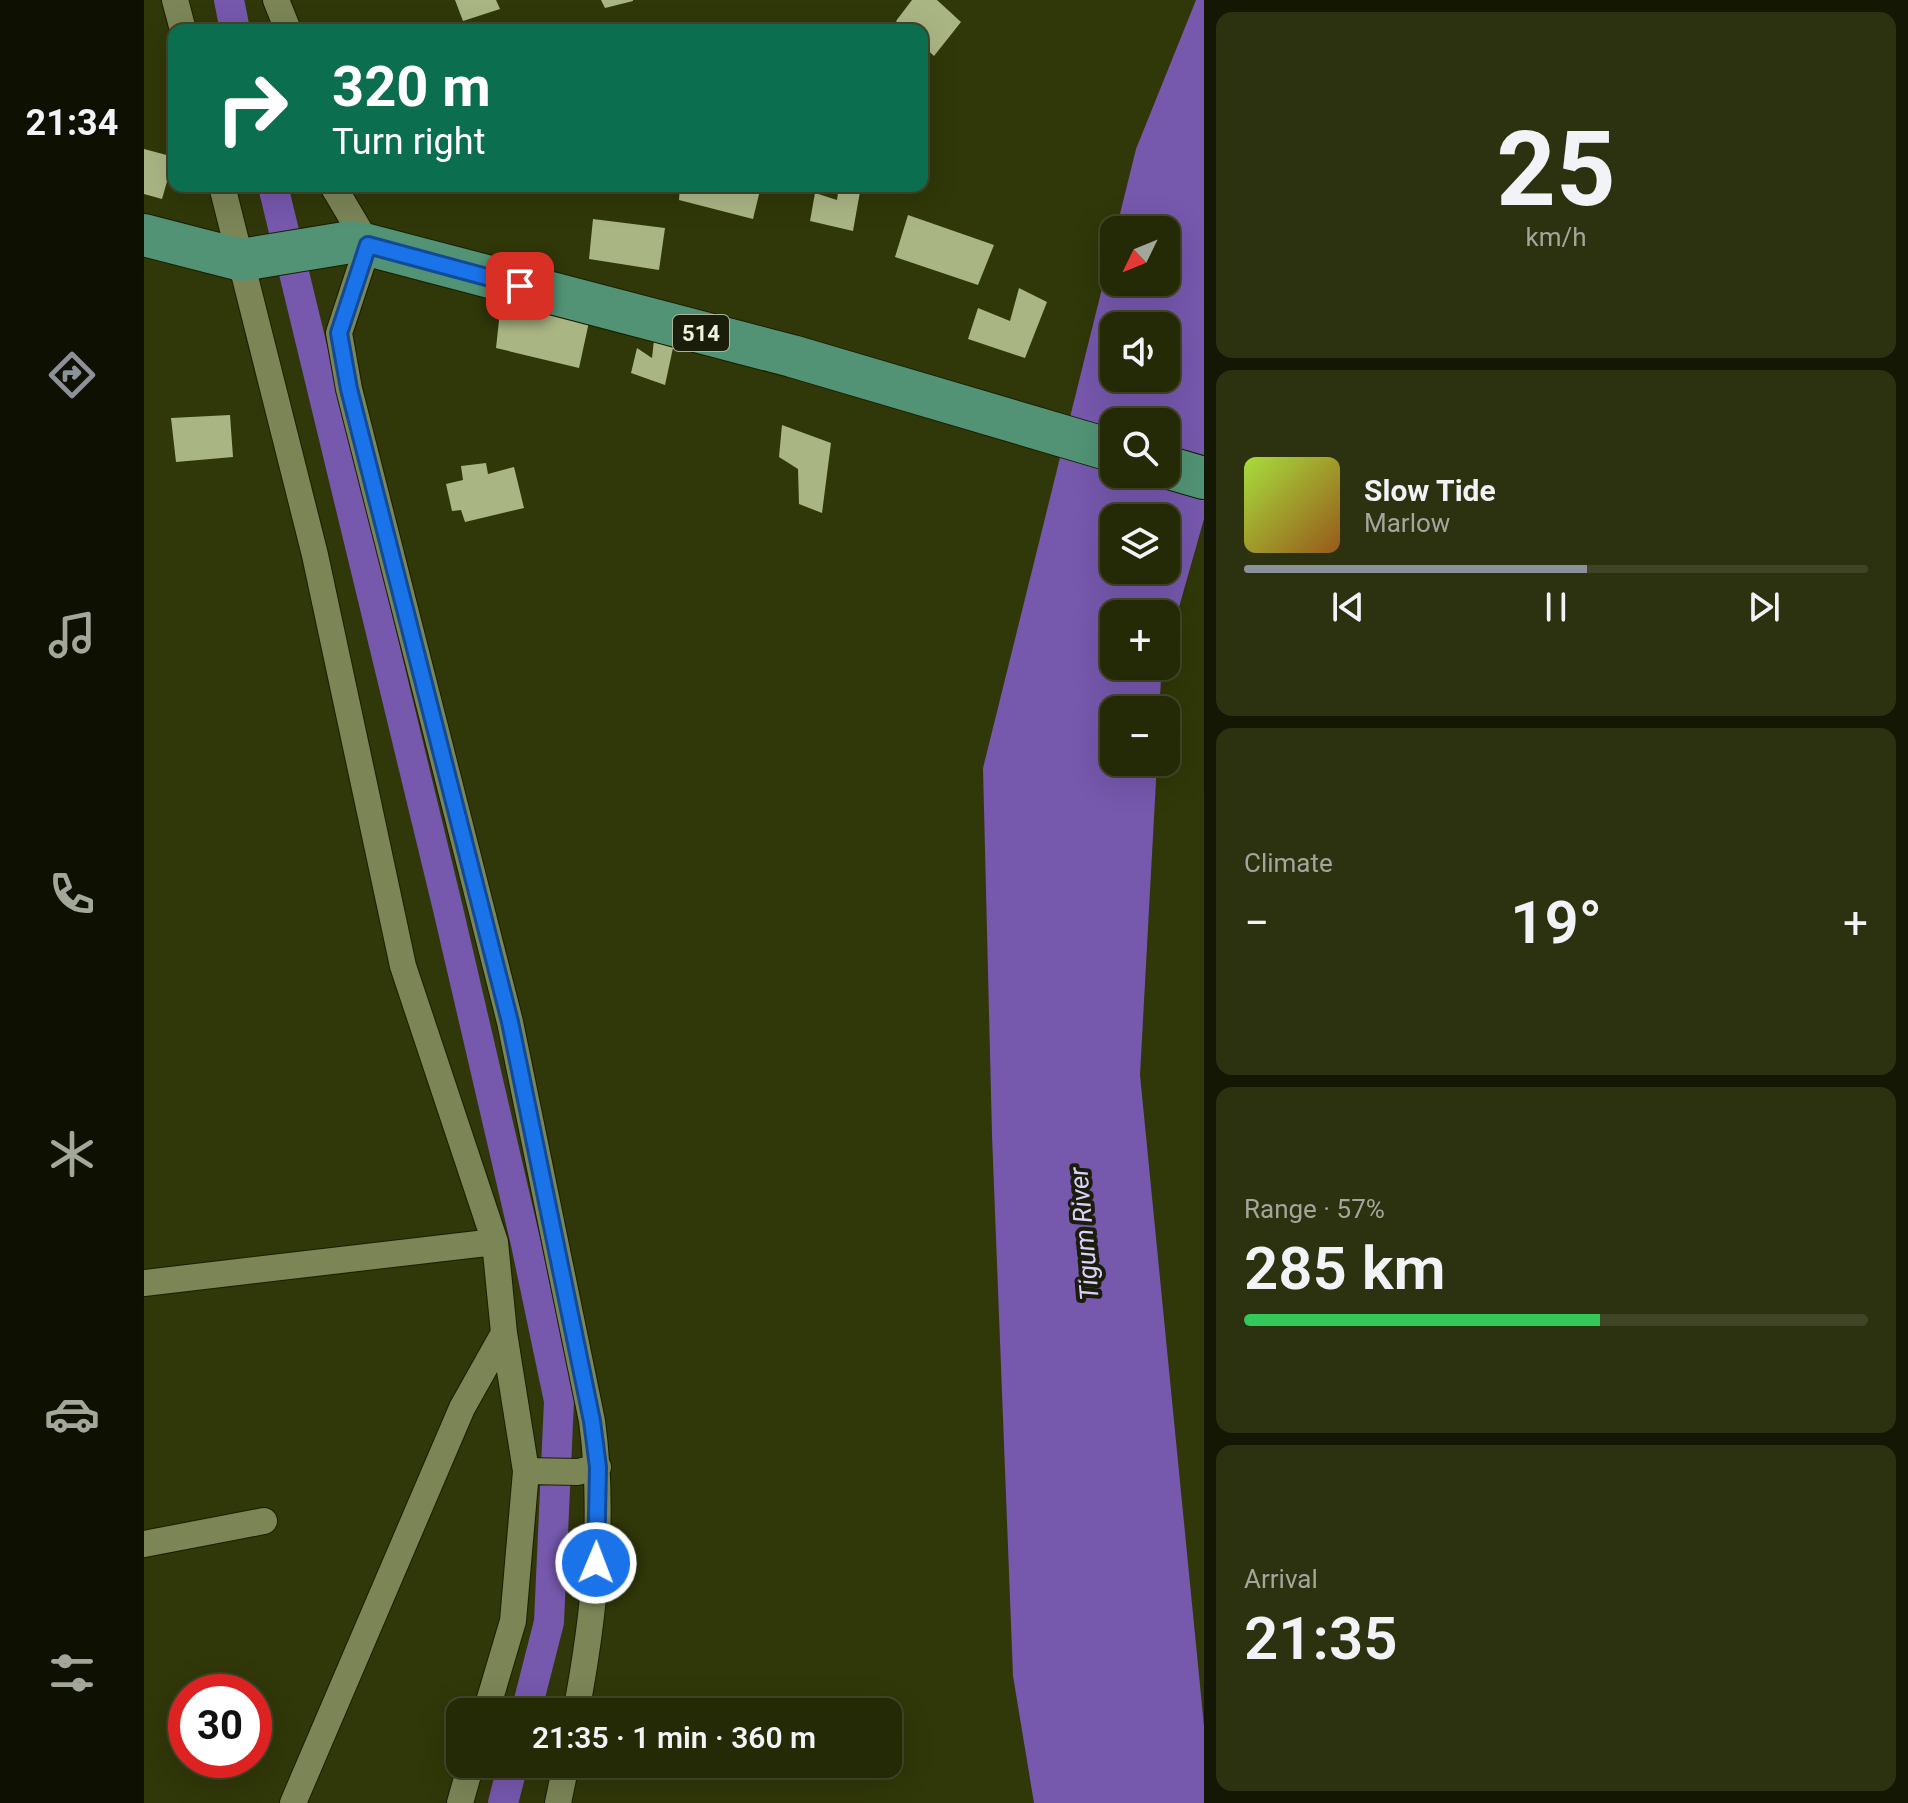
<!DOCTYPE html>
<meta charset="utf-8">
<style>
:root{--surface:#242906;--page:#2c3110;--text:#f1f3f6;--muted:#a3a69b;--line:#414528;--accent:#8c9099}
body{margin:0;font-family:Roboto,sans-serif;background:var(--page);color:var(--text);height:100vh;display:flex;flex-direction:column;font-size:30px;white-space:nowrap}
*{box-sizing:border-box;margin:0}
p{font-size:26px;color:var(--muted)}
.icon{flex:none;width:44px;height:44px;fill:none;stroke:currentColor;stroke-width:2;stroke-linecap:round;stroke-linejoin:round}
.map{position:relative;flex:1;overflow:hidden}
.panel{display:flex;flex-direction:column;gap:12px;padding:12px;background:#141703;width:704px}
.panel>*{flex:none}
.hud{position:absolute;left:24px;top:24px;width:760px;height:168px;border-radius:16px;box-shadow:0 8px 32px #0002,0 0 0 2px var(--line);background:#0b6e4f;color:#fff;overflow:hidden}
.needle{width:52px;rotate:227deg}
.tools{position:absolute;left:956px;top:216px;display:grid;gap:16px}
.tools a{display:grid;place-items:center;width:80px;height:80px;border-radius:16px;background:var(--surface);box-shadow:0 8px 32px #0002,0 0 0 2px var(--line);font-size:40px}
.speed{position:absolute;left:24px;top:1674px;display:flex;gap:16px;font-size:40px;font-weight:700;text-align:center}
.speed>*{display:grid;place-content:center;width:104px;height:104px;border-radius:50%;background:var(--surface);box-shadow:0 8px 32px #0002,0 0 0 2px var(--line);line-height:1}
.speed .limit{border:12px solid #d22;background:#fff;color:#111}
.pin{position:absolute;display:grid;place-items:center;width:68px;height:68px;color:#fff;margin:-34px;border-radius:16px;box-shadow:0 4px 12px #0006}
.me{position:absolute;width:88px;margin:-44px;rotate:1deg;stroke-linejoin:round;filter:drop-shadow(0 0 6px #0008)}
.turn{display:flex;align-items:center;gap:28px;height:168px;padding:0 32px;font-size:36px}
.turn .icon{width:104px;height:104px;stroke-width:2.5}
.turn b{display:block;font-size:56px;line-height:68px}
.big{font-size:60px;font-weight:600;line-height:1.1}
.panel .widget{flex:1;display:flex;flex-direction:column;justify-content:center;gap:12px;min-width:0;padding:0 28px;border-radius:16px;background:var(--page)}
.panel .dial{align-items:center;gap:0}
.dial b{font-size:104px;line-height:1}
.song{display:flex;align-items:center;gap:24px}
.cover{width:96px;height:96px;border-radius:12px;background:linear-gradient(135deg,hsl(80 70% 55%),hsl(30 70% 35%))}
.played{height:8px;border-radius:4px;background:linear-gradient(90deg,var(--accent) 55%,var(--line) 55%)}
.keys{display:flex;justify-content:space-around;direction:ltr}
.heat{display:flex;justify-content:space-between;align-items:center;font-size:44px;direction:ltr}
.charge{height:12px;border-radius:6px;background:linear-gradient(90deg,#34c759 57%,var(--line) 0)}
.trip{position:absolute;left:302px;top:1698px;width:456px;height:80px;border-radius:16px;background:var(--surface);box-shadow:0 8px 32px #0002,0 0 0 2px var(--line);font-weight:600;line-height:80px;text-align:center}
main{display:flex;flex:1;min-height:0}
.dock{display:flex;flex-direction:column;width:144px;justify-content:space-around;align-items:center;background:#0e1002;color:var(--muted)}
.dock .icon{width:56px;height:56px}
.dock .active{color:var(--accent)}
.dock b{font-size:36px;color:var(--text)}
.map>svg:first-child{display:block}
.water{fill:#7658ad;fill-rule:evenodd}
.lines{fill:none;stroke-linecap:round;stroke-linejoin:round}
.canal{stroke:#7658ad;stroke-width:30}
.building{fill:#aab584}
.street-casing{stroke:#191e00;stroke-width:28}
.primary-casing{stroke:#191e00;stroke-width:44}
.street{stroke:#7b8556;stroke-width:26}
.primary{stroke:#529375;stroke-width:42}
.route-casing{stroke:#114b97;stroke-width:20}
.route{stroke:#1a73e8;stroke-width:14}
.labels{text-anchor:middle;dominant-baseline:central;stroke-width:8;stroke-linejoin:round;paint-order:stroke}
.shield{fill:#191d0a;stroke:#adb39c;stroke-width:2}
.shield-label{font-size:22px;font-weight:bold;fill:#edf3da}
.water-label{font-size:26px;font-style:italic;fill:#ddcffe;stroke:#191d0a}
</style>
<main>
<nav class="dock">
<b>21:34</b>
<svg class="icon active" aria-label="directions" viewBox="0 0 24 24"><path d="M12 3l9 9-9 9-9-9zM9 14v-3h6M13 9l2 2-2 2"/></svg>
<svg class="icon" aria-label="music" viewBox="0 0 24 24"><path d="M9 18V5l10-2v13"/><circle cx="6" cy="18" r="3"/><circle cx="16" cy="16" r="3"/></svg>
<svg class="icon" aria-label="phone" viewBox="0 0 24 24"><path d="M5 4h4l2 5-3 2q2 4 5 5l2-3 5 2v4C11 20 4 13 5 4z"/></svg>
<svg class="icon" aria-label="climate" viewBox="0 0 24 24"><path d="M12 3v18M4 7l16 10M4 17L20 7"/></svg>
<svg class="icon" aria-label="car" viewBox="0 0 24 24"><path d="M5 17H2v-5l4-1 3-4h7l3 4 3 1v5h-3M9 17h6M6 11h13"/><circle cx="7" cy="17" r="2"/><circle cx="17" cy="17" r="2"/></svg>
<svg class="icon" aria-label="filters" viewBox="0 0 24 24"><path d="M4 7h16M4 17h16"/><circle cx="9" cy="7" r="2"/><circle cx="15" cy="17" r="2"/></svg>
</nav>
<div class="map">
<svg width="1060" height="1803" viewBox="0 0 1060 1803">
<rect width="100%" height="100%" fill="#303708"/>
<path class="water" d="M1052,0H1060V519L1022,653V614H970V666H1018L1015,710H970V762H1013L996,1075L1060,1726V1803H890L869,1676L848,1135L839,768L970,240V282H1022V230H972L992,149ZM970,326H1022V378H970ZM970,422H1022V474H970ZM970,518H1022V570H970Z"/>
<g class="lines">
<path class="canal" d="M85,0L91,30
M129,186L304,909L382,1244L415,1401L405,1622L382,1712
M359,1803L369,1764"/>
</g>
<path class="building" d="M311,0H352L356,9L319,21Z
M457,0H489V1L461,8Z
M768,0H793L817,22L790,56L778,45V30H762L752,21Z
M0,149L30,157L18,199L0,194Z
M536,186H617L609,219L535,200Z
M695,186H717L709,231L666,221L671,193L693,200Z
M764,215L850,245L834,285L751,257Z
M449,219L521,228L515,270L445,259Z
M875,288L903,302L881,358L824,339L834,308L866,321Z
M357,302L445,322L435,368L352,348Z
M510,340L529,348L521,385L487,373L493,348L508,358Z
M86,415L89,457L32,462L27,418Z
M638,425L687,443L678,513L655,504L654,469L635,457Z
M342,463L344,474L370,467L380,508L321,522L317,510L308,511L302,484L319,480L317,466Z"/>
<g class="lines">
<g class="street-casing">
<path id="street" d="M31,0L39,30
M132,0L144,30
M78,186L171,555L259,966L351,1242L360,1333L318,1408L149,1803
M189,186L224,245L195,333L205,389L366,1022L448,1421C461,1517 450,1617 432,1712
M0,1283L351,1242
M382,1471L434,1472L454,1467
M0,1544L120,1521
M342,1712L369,1621L382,1471L360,1333
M316,1803L327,1764
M414,1803L422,1764"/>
</g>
<g class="primary-casing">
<path id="primary" d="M0,235L97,260L207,242L224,245L648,356L970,451
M1022,467L1060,478"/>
</g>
<use href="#street" class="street"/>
<use href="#primary" class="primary"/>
</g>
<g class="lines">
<g class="route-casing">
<path id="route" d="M376,286L224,245L195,333L205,389L366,1022L448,1421L454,1467L452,1563"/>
</g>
<use href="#route" class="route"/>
</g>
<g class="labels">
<rect class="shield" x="529" y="315" width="56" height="36" rx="6"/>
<g class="shield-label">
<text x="557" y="333">514</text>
</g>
<g class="water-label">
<text transform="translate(940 1234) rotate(-95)">Tigum River</text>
</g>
</g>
</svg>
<div class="tools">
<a><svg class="needle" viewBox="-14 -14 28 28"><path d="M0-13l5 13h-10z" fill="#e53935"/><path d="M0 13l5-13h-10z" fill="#a3a69b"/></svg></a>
<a><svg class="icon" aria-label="sound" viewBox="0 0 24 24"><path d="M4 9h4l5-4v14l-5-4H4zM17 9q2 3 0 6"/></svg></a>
<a><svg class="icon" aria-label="search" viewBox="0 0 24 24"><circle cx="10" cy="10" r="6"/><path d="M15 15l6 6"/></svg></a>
<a><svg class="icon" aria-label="layers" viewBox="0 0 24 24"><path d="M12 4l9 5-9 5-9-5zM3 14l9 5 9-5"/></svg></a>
<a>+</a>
<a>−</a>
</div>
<div class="speed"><div class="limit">30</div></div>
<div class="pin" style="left:376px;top:286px;background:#d93025"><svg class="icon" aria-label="arrive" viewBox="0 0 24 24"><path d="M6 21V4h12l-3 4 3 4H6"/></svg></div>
<svg class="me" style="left:452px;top:1563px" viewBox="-20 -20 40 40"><circle r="17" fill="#1a73e8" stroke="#fff" stroke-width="3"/><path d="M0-11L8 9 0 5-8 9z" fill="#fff"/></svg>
<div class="trip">21:35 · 1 min · 360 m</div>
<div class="hud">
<div class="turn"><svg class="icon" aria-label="right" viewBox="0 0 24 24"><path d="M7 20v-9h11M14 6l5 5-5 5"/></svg><div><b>320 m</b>Turn right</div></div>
</div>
</div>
<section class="panel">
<div class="widget dial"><b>25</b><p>km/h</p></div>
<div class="widget">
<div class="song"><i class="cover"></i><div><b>Slow Tide</b><p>Marlow</p></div></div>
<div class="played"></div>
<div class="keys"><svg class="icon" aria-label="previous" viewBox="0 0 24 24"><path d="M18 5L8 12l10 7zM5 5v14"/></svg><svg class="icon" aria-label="pause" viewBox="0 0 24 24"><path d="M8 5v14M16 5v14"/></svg><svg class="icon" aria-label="next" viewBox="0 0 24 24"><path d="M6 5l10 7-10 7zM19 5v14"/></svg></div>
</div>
<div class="widget"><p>Climate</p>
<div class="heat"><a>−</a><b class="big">19°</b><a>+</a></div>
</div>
<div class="widget"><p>Range · 57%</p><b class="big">285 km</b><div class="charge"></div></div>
<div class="widget"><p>Arrival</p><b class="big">21:35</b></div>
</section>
</main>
